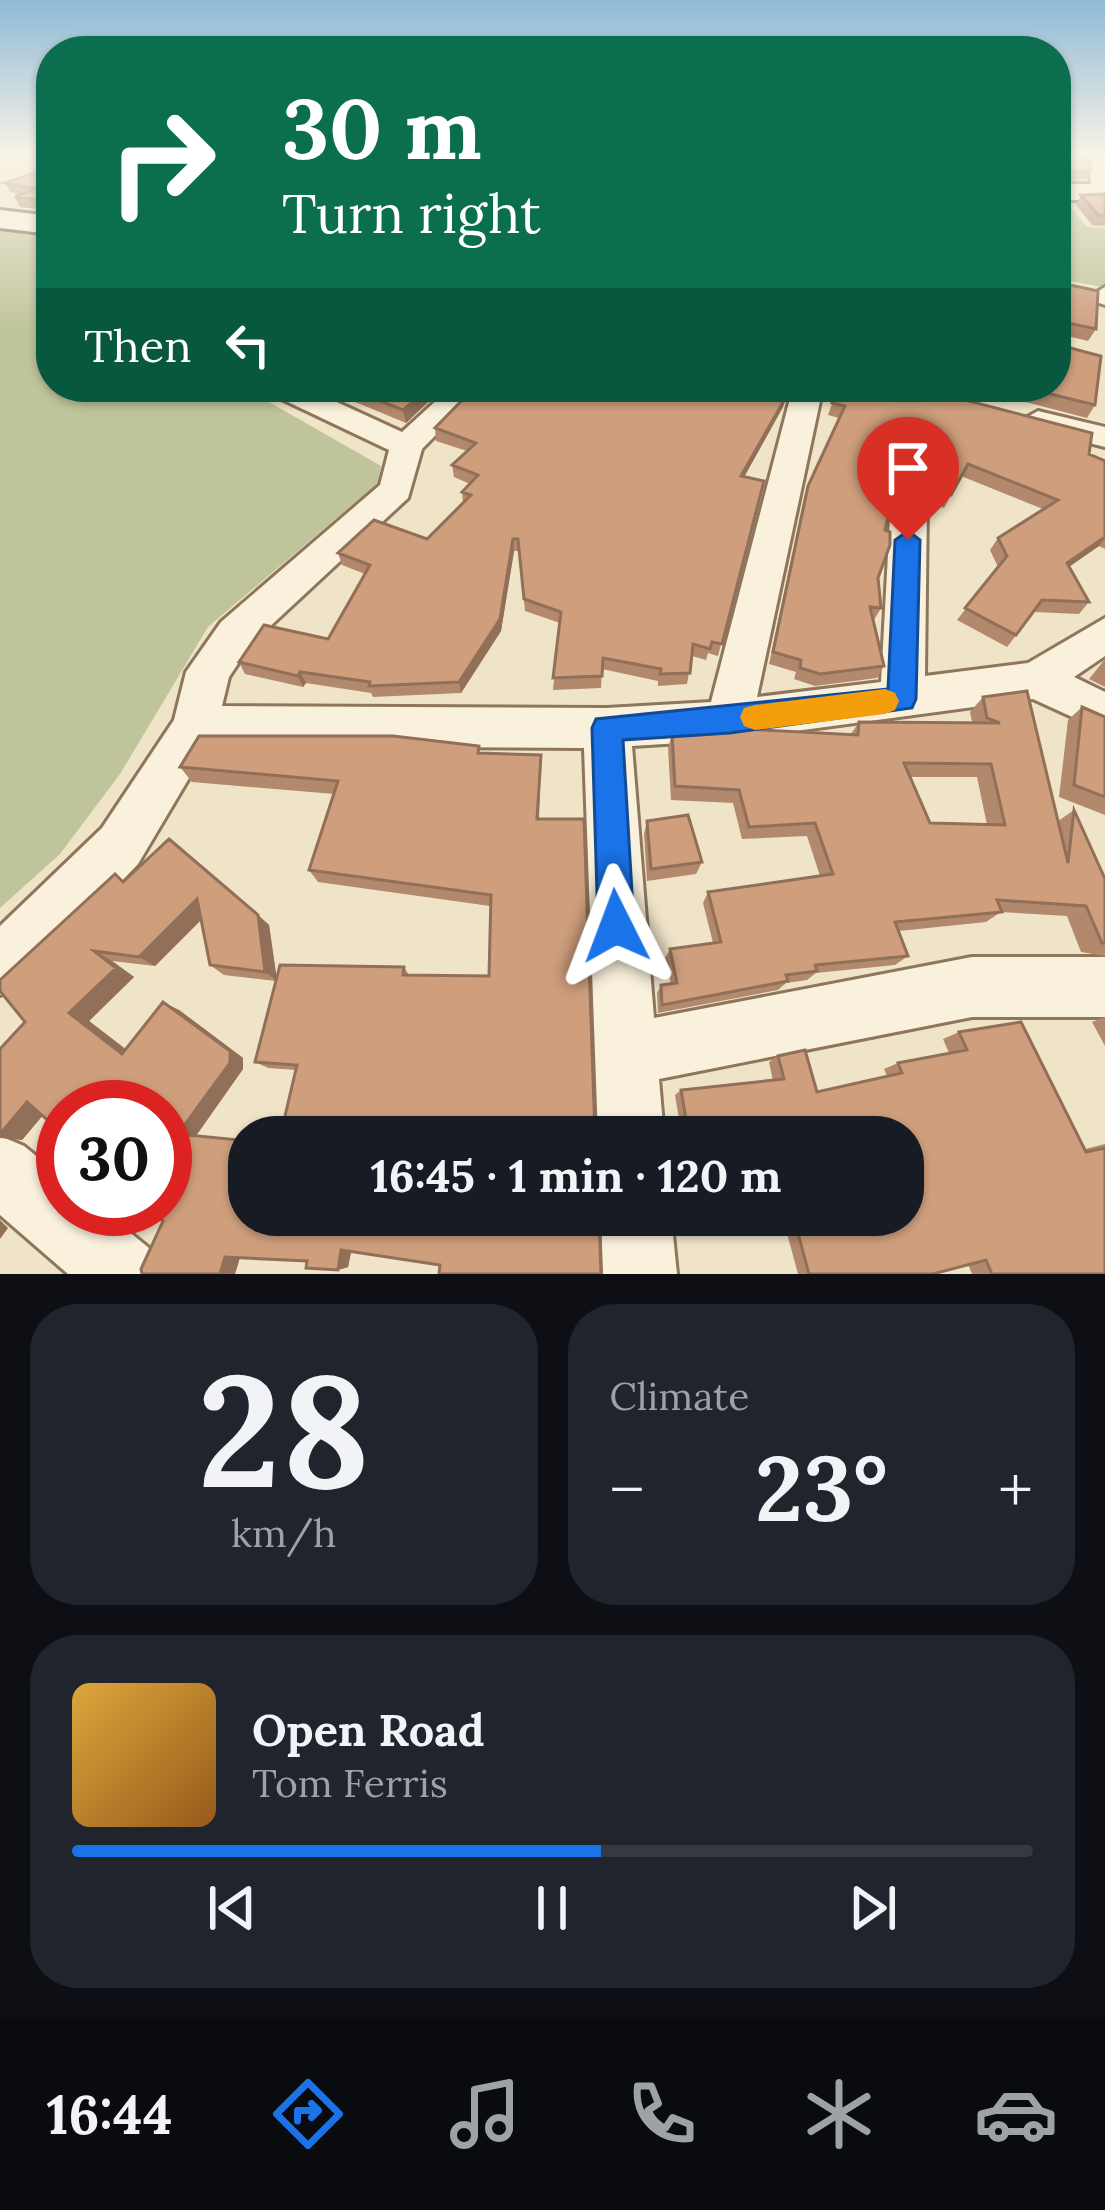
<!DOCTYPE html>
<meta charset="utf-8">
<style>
:root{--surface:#171b24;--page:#20242c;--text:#f1f3f6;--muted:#9ea1a6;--line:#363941;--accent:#1a73e8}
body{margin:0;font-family:Lora,serif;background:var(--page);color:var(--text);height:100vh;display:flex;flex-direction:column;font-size:45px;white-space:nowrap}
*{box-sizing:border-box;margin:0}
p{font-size:39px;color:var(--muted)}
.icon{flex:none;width:66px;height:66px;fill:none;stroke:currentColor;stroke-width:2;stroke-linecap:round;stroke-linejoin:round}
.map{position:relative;height:1274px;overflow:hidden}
.drawer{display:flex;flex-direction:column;gap:30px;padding:30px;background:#0d0f14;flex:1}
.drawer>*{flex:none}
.hud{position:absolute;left:36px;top:36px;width:1035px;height:366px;border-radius:48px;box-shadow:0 3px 9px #0004;background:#0b6e4f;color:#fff;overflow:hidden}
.speed{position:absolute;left:36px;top:1080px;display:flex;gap:24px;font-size:60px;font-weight:700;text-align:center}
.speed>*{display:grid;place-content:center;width:156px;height:156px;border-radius:50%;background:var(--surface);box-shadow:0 3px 9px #0004;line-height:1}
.speed .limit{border:18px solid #d22;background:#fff;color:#111}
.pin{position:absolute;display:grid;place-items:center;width:102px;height:102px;color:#fff;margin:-123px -51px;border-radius:50% 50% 50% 0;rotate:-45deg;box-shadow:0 0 12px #0007}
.pin .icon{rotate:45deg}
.me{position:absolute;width:132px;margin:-66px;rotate:357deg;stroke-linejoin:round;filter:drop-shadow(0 0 9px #0008)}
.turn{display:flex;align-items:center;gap:42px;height:252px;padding:0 48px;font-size:54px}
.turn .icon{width:156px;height:156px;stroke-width:2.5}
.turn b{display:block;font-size:84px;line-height:102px}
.then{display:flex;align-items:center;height:114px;padding:0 48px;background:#0003;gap:24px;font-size:45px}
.big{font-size:90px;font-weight:700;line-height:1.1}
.drawer .tile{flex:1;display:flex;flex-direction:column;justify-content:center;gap:18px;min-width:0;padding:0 42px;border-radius:48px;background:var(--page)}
.drawer .dial{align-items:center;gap:0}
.dial b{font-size:156px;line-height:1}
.song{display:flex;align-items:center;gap:36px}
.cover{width:144px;height:144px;border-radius:18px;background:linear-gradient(135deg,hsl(40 70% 55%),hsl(30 70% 35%))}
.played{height:12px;border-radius:6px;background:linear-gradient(90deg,var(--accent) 55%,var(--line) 55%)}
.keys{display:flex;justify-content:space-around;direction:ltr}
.heat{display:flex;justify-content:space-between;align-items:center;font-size:66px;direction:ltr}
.drawer .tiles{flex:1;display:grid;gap:30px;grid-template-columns:1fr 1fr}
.tile:last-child{grid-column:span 2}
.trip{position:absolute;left:228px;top:1116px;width:696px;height:120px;border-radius:48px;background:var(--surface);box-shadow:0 3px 9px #0004;font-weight:700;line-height:120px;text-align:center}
.tab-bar{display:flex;height:192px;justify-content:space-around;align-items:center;background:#090b0e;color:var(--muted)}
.tab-bar .icon{width:84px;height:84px}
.tab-bar .selected{color:var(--accent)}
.tab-bar b{font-size:54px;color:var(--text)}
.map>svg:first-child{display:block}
.cemetery{fill:#bfc49a}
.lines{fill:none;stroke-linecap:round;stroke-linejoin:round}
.street-casing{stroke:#8d765c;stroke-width:6}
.secondary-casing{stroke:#6f573f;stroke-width:6}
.street{fill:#faf1dc;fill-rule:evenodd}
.secondary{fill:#faf1dc;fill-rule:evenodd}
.wall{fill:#b2896c;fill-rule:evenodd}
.shaded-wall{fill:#916f58}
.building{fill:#cf9f7d;stroke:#916f58;stroke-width:3;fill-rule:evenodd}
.route{fill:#1a73e8;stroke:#114b97;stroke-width:3}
.slow{fill:#f59e0b}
</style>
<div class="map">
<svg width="1105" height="1274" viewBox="0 0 1105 1274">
<rect width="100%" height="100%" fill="#f0e4c8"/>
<path class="cemetery" d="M1056,201H1065L1087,227L1105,228V287L1056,279Z
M0,229L51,234V387H253L269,402L381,466L378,483L208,627L120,774L60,854L0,908Z"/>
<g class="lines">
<g class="street-casing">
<path id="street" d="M1089,155H1105V197L1091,192Z
M1105,287V305L1096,302L1092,295Z
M265,387H304L402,432L451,387H483L422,449L408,498L251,644L229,677L222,706L607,708L711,702L793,387H823L757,697L881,682L891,500L897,492H921L927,500L925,676L1028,663L1105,618V656L1074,677L1105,692V732L1033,699L729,740L632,746L654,1018L972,957H1105V1017H972L659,1079L664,1137H598L584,748L208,746L138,864L21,987L0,995V926L102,828L174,720L186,672L221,622L380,485L389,450L269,393Z
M1038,411L1105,427V447L1027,427L1022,420Z
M0,1136L24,1146L63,1178V1209H101L149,1248L160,1274H68L0,1215Z
M601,1215H671L677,1274H603Z"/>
</g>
<g class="secondary-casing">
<path id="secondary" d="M1056,184H1105V200H1056Z
M0,210L51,216V234L0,228Z"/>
</g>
<use href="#street" class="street"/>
<use href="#secondary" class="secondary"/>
</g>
<path class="wall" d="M1056,155L1090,171L1086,179L1056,181Z
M51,167V210L20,207L15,197L22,195L10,192L5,183Z
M1105,194V226L1092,225L1076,205L1081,195Z
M1056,282L1096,329L1088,341L1059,334V345L1095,405L1087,418L968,387H1056Z
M325,387H444L406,423L331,392Z
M838,387L1089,454L1105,461V549L1099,546L1069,567L1089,602L1079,614L1034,612L1007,647L957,620L998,567L990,550L998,538L1043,509L961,476L944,508L931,503L921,488H895L885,530L878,578L881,608L874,620L884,666L877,678L815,686L794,679L796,672L769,664L804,498L839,418L828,415Z
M783,407L744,477L764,481L718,656L708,653L706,660L692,656L687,684L658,686V681L602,669L601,688L553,690L560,623L525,611L519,551H514L501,631L461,693L373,697L371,693L306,683L303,687L245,674L239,662L328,639L365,574L342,565L338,553L427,539L463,503L462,492L470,484L454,477L452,465L467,451L436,441L435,428Z
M1105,659V687L1089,679Z
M983,697L1058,821L1074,810L1105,879V956L1081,952L1067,916L1001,912L986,922L899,931L908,956L895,965L816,973L807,980L786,983L778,990L658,1013L657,993L661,985L671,984L665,958L670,949L713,943L703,903L708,892L820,876L807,836L742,839L733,803L671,800L668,748L672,734H851L859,722H972L970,712ZM910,777H977L987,825L930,823Z
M1082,707L1105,717V815L1059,797L1068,720Z
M480,753L541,755L539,819L595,1134L296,1070L268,1068L255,1062L276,981L224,975L210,965L201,920L155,966L112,961L134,977L89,1021L125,1049L179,1010L243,1058V1069L196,1136L440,1265L351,1251L348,1267L338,1270L307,1261L240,1257L235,1274H142L163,1221L42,1116L22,1140L25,1022L124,881L258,915L269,925L277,980L404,967L409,975L489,976L490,906L318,882L309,870L334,794L192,782L180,767Z
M647,821L702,862L696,874L647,881L644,834Z
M1105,1017V1046L1092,1022Z
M959,1032L1085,1149L1105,1144V1274H972L968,1264L933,1274H798L782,1215H903V1137H682L675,1095L681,1090L773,1081L769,1062L778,1056L817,1092L887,1076L884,1069L898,1063L949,1053L943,1039Z"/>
<path class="shaded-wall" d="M429,387H444L406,423L403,410Z
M787,395L783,407L738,488L741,476Z
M1105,537L1099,546L1057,575L1067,563Z
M513,539L514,551L501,631L461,693L459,682Z
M300,672L306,683L303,687L298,676Z
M197,899L210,911L155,966L139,957Z
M258,915L269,925L277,981L265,972Z
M94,951L112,961L134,977L89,1021L140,1060L122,1054L69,1013Z
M163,1002L179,1010L243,1058V1069L195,1137L178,1134Z
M27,1102L50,1107L22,1140L0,1138V1134Z
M0,1220L8,1228L0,1239Z
M352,1248L348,1267L338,1270L341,1250Z
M241,1254L235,1274H220L225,1257Z"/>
<path class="building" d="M1056,155H1090V171L1058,172Z
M51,167V201L15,197L35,189L5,183Z
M1105,194V216L1098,215L1081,195Z
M1056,282L1098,291L1096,329L1064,322L1058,326L1059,345L1101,356L1095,405L1022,387H1056Z
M345,387H429L403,410Z
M475,387H789L787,395L741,476L764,481L722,644L712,642L710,649L693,644L690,673L660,674L661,669L603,658L602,676L553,678L561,612L524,599L518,539H513L500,619L459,682L369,686L370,682L300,672L298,676L239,662L264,625L328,639L370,565L338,553L374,520L427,539L471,495L462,492L478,475L452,465L476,443L435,428Z
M838,387H915L1092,433L1089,454L1105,461V537L1067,563L1089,602L1042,600L1016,635L965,608L1007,556L998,538L1058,500L968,464L951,495L938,490L927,475L898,476L885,530L890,532V545L878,578L881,608L870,607L884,666L820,674L800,668L801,660L773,652L808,486L845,406L832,403Z
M1027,691L1068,863L1074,810L1105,879V943H1102L1086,906L997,900L1002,912L895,922L908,956L815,965L817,971L786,975L788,981L662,1005L661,985L677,983L670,949L721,942L708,892L833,874L815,823L749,827L739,790L675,786L672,734L744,729L858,735L859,722L1000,723L987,718L983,697ZM904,763L991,764L1005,825L930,823Z
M1082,707L1105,717V797L1074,785Z
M199,736H393L479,746L478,753L541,755L537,819H584L595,1134L611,1137H280L297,1065L255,1062L280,965L404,967L403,975L489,976L491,895L309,870L338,781L180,767Z
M688,815L702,862L651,869L647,821Z
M169,839L258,915L265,972L210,965L197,899L139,957L94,951L116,968L69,1013L122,1054L163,1002L230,1051V1063L178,1134L249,1141V1215H601L599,1216L601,1274H439L440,1265L341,1250L338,1270L306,1268L307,1261L225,1257L220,1274H142L141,1269L163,1221L149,1209H165V1107H63V1134L27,1102L0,1134V1049L25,1022L0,991V980L115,874L123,882Z
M1021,1022L1086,1152L1105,1148V1274H992L986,1260L933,1274H809L793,1215H903V1137H689L681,1090L784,1079L778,1056L805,1050L817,1092L902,1073L898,1063L967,1050L959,1032Z"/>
<linearGradient id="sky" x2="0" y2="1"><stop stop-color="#8fbad6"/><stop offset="0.46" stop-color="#f8f3e6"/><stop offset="1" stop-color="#f8f3e6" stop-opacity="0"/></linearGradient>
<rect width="1105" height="334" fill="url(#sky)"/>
<path class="route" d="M908,531L920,540L916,699L912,708L730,733L623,740L634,926L629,939L616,944L603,939L598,926L592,728L596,719L888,689L895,540Z"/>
<path class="slow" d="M885,689L895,693L899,701L895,710L885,714L755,730L744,726L740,717L744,708L755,705Z"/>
</svg>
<div class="speed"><div class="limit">30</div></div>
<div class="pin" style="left:908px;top:540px;background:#d93025"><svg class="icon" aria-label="arrive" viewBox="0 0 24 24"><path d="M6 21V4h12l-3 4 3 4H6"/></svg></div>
<svg class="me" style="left:616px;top:926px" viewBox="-20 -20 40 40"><path d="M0-17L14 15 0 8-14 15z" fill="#1a73e8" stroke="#fff" stroke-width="4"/></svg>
<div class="trip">16:45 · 1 min · 120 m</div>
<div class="hud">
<div class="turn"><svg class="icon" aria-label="right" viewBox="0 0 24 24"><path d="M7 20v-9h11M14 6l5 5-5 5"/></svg><div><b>30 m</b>Turn right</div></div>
<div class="then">Then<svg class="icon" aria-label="left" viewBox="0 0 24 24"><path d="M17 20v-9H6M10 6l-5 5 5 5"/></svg></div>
</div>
</div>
<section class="drawer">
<div class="tiles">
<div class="tile dial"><b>28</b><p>km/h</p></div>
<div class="tile"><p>Climate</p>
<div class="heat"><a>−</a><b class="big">23°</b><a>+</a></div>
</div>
<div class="tile">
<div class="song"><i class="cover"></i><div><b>Open Road</b><p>Tom Ferris</p></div></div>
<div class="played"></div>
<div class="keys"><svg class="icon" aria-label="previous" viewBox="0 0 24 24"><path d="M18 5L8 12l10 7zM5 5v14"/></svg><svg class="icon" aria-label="pause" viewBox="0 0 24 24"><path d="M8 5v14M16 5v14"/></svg><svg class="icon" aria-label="next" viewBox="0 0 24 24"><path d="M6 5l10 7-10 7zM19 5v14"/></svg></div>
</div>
</div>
</section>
<nav class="tab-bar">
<b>16:44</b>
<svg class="icon selected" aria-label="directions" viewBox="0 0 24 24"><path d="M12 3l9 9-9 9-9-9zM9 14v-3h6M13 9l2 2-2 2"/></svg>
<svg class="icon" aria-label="music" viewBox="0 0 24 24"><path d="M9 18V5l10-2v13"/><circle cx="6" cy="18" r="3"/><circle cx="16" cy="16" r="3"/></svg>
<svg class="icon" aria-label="phone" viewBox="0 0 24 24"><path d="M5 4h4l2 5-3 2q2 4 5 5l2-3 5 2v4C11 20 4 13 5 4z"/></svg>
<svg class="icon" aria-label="climate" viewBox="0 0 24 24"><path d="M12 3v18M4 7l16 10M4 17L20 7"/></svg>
<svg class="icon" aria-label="car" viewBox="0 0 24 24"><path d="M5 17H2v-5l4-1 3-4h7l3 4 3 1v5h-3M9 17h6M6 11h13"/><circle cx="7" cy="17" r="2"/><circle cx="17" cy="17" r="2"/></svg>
</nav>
